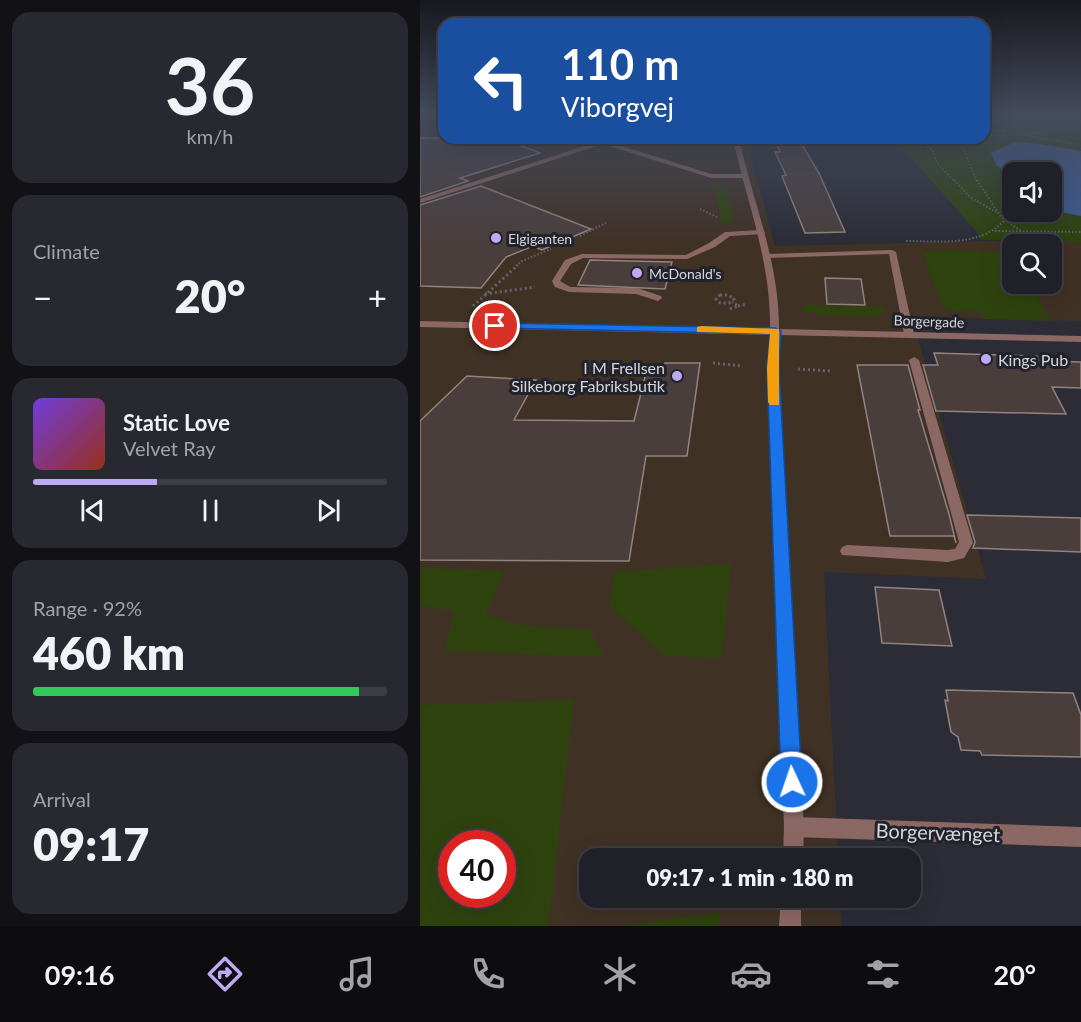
<!DOCTYPE html>
<meta charset="utf-8">
<style>
:root{--surface:#202128;--page:#282930;--text:#f1f3f6;--muted:#a2a3a8;--line:#3d3e45;--accent:#bea9f5}
body{margin:0;font-family:Lato,sans-serif;background:var(--page);color:var(--text);height:100vh;display:flex;flex-direction:column;font-size:22px;white-space:nowrap}
*{box-sizing:border-box;margin:0}
p{font-size:20px;color:var(--muted)}
.icon{flex:none;width:33px;height:33px;fill:none;stroke:currentColor;stroke-width:2;stroke-linecap:round;stroke-linejoin:round}
.map{position:relative;flex:1;overflow:hidden}
.side{display:flex;flex-direction:column;gap:12px;padding:12px;background:#121216;width:420px}
.side>*{flex:none}
.guide{position:absolute;left:18px;top:18px;width:552px;height:126px;border-radius:18px;box-shadow:0 6px 24px #0002,0 0 0 2px var(--line);background:#1a4fa0;color:#fff;overflow:hidden}
.tools{position:absolute;left:582px;top:162px;display:grid;gap:12px}
.tools a{display:grid;place-items:center;width:60px;height:60px;border-radius:12px;background:var(--surface);box-shadow:0 6px 24px #0002,0 0 0 2px var(--line);font-size:30px}
.speed{position:absolute;left:18px;top:830px;display:flex;gap:12px;font-size:30px;font-weight:700;text-align:center}
.speed>*{display:grid;place-content:center;width:78px;height:78px;border-radius:50%;background:var(--surface);box-shadow:0 6px 24px #0002,0 0 0 2px var(--line);line-height:1}
.speed .limit{border:9px solid #d22;background:#fff;color:#111}
.pin{position:absolute;display:grid;place-items:center;width:51px;height:51px;color:#fff;margin:-26px;border:3px solid #fff;border-radius:50%;box-shadow:0 2px 6px #0007}
.me{position:absolute;width:66px;margin:-33px;rotate:357deg;stroke-linejoin:round;filter:drop-shadow(0 0 4px #0008)}
.turn{display:flex;align-items:center;gap:21px;height:126px;padding:0 24px;font-size:27px}
.turn .icon{width:78px;height:78px;stroke-width:2.5}
.turn b{display:block;font-size:42px;line-height:51px}
.big{font-size:45px;font-weight:800;line-height:1.1}
.side .widget{flex:1;display:flex;flex-direction:column;justify-content:center;gap:9px;min-width:0;padding:0 21px;border-radius:18px;background:var(--page)}
.side .dial{align-items:center;gap:0}
.dial b{font-size:78px;line-height:1}
.song{display:flex;align-items:center;gap:18px}
.cover{width:72px;height:72px;border-radius:9px;background:linear-gradient(135deg,hsl(260 70% 55%),hsl(10 70% 35%))}
.played{height:6px;border-radius:3px;background:linear-gradient(90deg,var(--accent) 35%,var(--line) 35%)}
.keys{display:flex;justify-content:space-around;direction:ltr}
.heat{display:flex;justify-content:space-between;align-items:center;font-size:33px;direction:ltr}
.charge{height:9px;border-radius:4px;background:linear-gradient(90deg,#34c759 92%,var(--line) 0)}
.trip{position:absolute;left:159px;top:848px;width:342px;height:60px;border-radius:18px;background:var(--surface);box-shadow:0 6px 24px #0002,0 0 0 2px var(--line);font-weight:800;line-height:60px;text-align:center}
.menu{display:flex;height:96px;justify-content:space-around;align-items:center;background:#0d0d10;color:var(--muted)}
.menu .icon{width:42px;height:42px}
.menu .selected{color:var(--accent)}
.menu b{font-size:27px;color:var(--text)}
main{display:flex;flex:1;min-height:0}
.map>svg:first-child{display:block}
.commercial{fill:#403125;fill-rule:evenodd}
.green{fill:#2e420e;fill-rule:evenodd}
.water{fill:#3e5d98}
.building{fill:#4a3e3c;stroke:#918380;stroke-width:1.5}
.lines{fill:none;stroke-linecap:round;stroke-linejoin:round}
.path-far2{stroke:#62636c;stroke-width:1.5;stroke-dasharray:1.5 2;stroke-linecap:butt}
.path-far1{stroke:#62636c;stroke-width:2;stroke-dasharray:1.5 2;stroke-linecap:butt}
.path{stroke:#62636c;stroke-width:3;stroke-dasharray:2 3;stroke-linecap:butt}
.service{fill:#8c6864;fill-rule:evenodd}
.minor{fill:#8c6864;fill-rule:evenodd}
.tertiary{fill:#8c6864;fill-rule:evenodd}
.route{fill:#1a73e8;stroke:#114b97;stroke-width:1.5}
.slow{fill:#f59e0b}
.poi-dot{fill:#bea9f5;stroke:#21222b;stroke-width:2}
.labels{text-anchor:middle;dominant-baseline:central;stroke-width:6;stroke-linejoin:round;paint-order:stroke}
.far-poi-label{font-size:14px;fill:#d5d5dc;stroke:#21222b;text-anchor:start}
.far-street-label{font-size:14px;fill:#d5d5dc;stroke:#21222b}
.poi-label{font-size:16px;fill:#d5d5dc;stroke:#21222b;text-anchor:start}
.near-street-label{font-size:20px;fill:#d5d5dc;stroke:#21222b}
</style>
<main>
<section class="side">
<div class="widget dial"><b>36</b><p>km/h</p></div>
<div class="widget"><p>Climate</p>
<div class="heat"><a>−</a><b class="big">20°</b><a>+</a></div>
</div>
<div class="widget">
<div class="song"><i class="cover"></i><div><b>Static Love</b><p>Velvet Ray</p></div></div>
<div class="played"></div>
<div class="keys"><svg class="icon" aria-label="previous" viewBox="0 0 24 24"><path d="M18 5L8 12l10 7zM5 5v14"/></svg><svg class="icon" aria-label="pause" viewBox="0 0 24 24"><path d="M8 5v14M16 5v14"/></svg><svg class="icon" aria-label="next" viewBox="0 0 24 24"><path d="M6 5l10 7-10 7zM19 5v14"/></svg></div>
</div>
<div class="widget"><p>Range · 92%</p><b class="big">460 km</b><div class="charge"></div></div>
<div class="widget"><p>Arrival</p><b class="big">09:17</b></div>
</section>
<div class="map">
<svg width="661" height="926" viewBox="0 0 661 926">
<rect width="100%" height="100%" fill="#2b2c36"/>
<path class="commercial" d="M0,115H24V138H326L355,246L661,239V321L492,317L566,579L404,572L418,858H170V897H420L421,926H0ZM592,244H632V284H592ZM32,843H82V894H32Z"/>
<path class="green" d="M564,115H661V126L650,128L661,127V242L561,240L557,232L473,138H564ZM592,172H632V212H592Z
M291,183L305,186L314,222L301,223L295,187L287,184Z
M530,250L585,252L592,265V284H603L608,291L614,292L631,321L565,319L560,311L526,310L521,304L503,252Z
M382,305H393L468,307L457,317L405,316L385,311Z
M311,564L302,658L245,656L189,606L195,572Z
M0,568L84,571L65,615L99,625L170,630L184,657L24,651L35,611L0,606Z
M154,700L128,926H0L1,705ZM32,843H82V894H32Z
M300,912L299,926H205Z"/>
<path class="water" d="M595,142L620,144L661,151V216L632,210V172H592V178L576,165L571,153Z"/>
<path class="building" d="M0,138H81L120,153L40,178L48,181L0,197Z
M354,138H378L399,173L425,232L385,233L362,176L366,175L355,152H360Z
M61,186L107,204L171,229L122,250L113,246L86,257L61,288L0,286V205Z
M170,260L209,261L252,262L245,289L158,285Z
M405,278L441,279L445,305L407,304Z
M514,353L617,356L620,361L661,362V388L632,387L646,414L516,411L503,365H518Z
M245,363H280L267,456H226L209,561L0,560V421L47,376L116,380L94,420L214,421L228,365H244Z
M437,365H488L500,410H498L529,514L536,543L534,536H470Z
M547,515L661,518V552L553,548L555,542Z
M455,587L519,590L532,646L462,643Z
M526,690L653,693L661,715V757L562,755L560,751L541,750L538,737L531,732L525,700L528,701Z"/>
<g class="lines">
<path class="path-far2" d="M564,128L603,135L661,127
M564,136L592,135
M609,136L661,145
M496,138L513,151L517,163L535,182
M524,138L543,148
M557,138L546,143L543,148L557,182"/>
<path class="path-far1" d="M534,180L550,197L576,212
M557,180L581,217L601,231
M280,209L297,217
M575,231L661,232
M160,236L186,223
M486,241C519,241 559,247 584,221
M96,266L102,261L131,249"/>
<path class="path" d="M65,294L115,287
M300,295H308L314,299L309,303H300L296,299Z
M53,306L98,265
M318,306L327,304
M310,309L318,306L312,302
M293,363L323,366
M378,369L410,371"/>
<path class="service" d="M12,115V116L0,118V116Z
M183,140L291,174H324L327,176L324,178H291L183,144L0,203V199Z
M341,230L345,232L344,234L310,236L295,247L267,259L163,258L151,264L140,281L150,287L217,288L241,296L242,298L238,301L216,294L149,292L135,287L132,281L145,260L162,254L266,255L289,243L305,232Z
M472,250L476,252L494,334L489,337L484,334L469,254L347,258L343,256L347,254Z
M494,357L499,360L553,543L544,558L528,562L422,555L420,551L422,547L427,545L528,550L535,549L539,542L489,360Z"/>
<path class="minor" d="M374,817L661,827V847L374,837L367,834L364,827L367,820Z"/>
<path class="tertiary" d="M313,138H319C333,204 359,259 359,329L661,336V342L359,335L358,368L384,827L383,858H363L364,827L348,368L350,335L0,327V321L350,329C351,260 327,204 313,138Z
M361,897H381V926H359Z"/>
</g>
<linearGradient id="sky" x2="0" y2="1"><stop stop-color="#18181e"/><stop offset="0.47" stop-color="#444b5d"/><stop offset="1" stop-color="#444b5d" stop-opacity="0"/></linearGradient>
<rect width="661" height="244" fill="url(#sky)"/>
<path class="route" d="M75,323L355,328L361,331L359,368L382,782L379,790L372,793L364,790L361,782L347,368L350,334L72,328L70,326Z"/>
<path class="slow" d="M281,326L359,329V405H350L348,402L347,368L350,334L277,332V327Z"/>
<g class="poi-dot">
<circle cx="76" cy="238" r="6"/>
<circle cx="217" cy="273" r="6"/>
<circle cx="566" cy="359" r="6"/>
<circle cx="257" cy="376" r="6"/>
</g>
<g class="labels">
<g class="far-poi-label">
<text x="88" y="238">Elgiganten</text>
<text x="229" y="273">McDonald's</text>
</g>
<g class="far-street-label">
<text transform="translate(509 321) rotate(2)">Borgergade</text>
</g>
<g class="poi-label">
<text x="578" y="359">Kings Pub</text>
<text x="245" y="367" text-anchor="end">I M Frellsen<tspan x="245" dy="18">Silkeborg Fabriksbutik</tspan></text>
</g>
<g class="near-street-label">
<text transform="translate(518 832) rotate(2)">Borgervænget</text>
</g>
</g>
</svg>
<div class="tools">
<a><svg class="icon" aria-label="sound" viewBox="0 0 24 24"><path d="M4 9h4l5-4v14l-5-4H4zM17 9q2 3 0 6"/></svg></a>
<a><svg class="icon" aria-label="search" viewBox="0 0 24 24"><circle cx="10" cy="10" r="6"/><path d="M15 15l6 6"/></svg></a>
</div>
<div class="speed"><div class="limit">40</div></div>
<div class="pin" style="left:75px;top:326px;background:#d93025"><svg class="icon" aria-label="arrive" viewBox="0 0 24 24"><path d="M6 21V4h12l-3 4 3 4H6"/></svg></div>
<svg class="me" style="left:372px;top:782px" viewBox="-20 -20 40 40"><circle r="17" fill="#1a73e8" stroke="#fff" stroke-width="3"/><path d="M0-11L8 9 0 5-8 9z" fill="#fff"/></svg>
<div class="trip">09:17 · 1 min · 180 m</div>
<div class="guide">
<div class="turn"><svg class="icon" aria-label="left" viewBox="0 0 24 24"><path d="M17 20v-9H6M10 6l-5 5 5 5"/></svg><div><b>110 m</b>Viborgvej</div></div>
</div>
</div>
</main>
<nav class="menu">
<b>09:16</b>
<svg class="icon selected" aria-label="directions" viewBox="0 0 24 24"><path d="M12 3l9 9-9 9-9-9zM9 14v-3h6M13 9l2 2-2 2"/></svg>
<svg class="icon" aria-label="music" viewBox="0 0 24 24"><path d="M9 18V5l10-2v13"/><circle cx="6" cy="18" r="3"/><circle cx="16" cy="16" r="3"/></svg>
<svg class="icon" aria-label="phone" viewBox="0 0 24 24"><path d="M5 4h4l2 5-3 2q2 4 5 5l2-3 5 2v4C11 20 4 13 5 4z"/></svg>
<svg class="icon" aria-label="climate" viewBox="0 0 24 24"><path d="M12 3v18M4 7l16 10M4 17L20 7"/></svg>
<svg class="icon" aria-label="car" viewBox="0 0 24 24"><path d="M5 17H2v-5l4-1 3-4h7l3 4 3 1v5h-3M9 17h6M6 11h13"/><circle cx="7" cy="17" r="2"/><circle cx="17" cy="17" r="2"/></svg>
<svg class="icon" aria-label="filters" viewBox="0 0 24 24"><path d="M4 7h16M4 17h16"/><circle cx="9" cy="7" r="2"/><circle cx="15" cy="17" r="2"/></svg>
<b>20°</b>
</nav>
